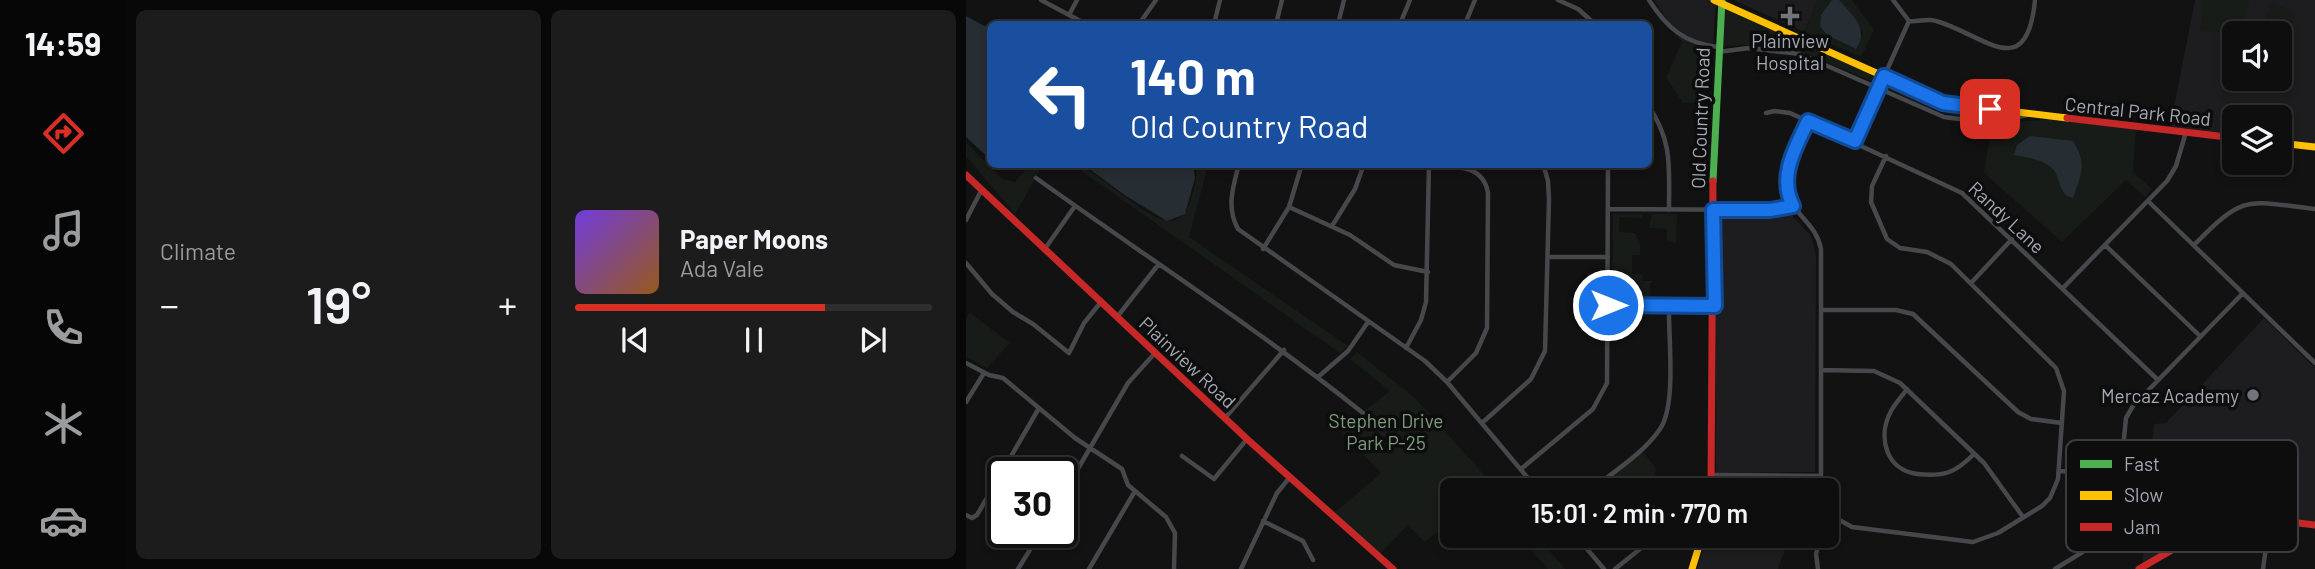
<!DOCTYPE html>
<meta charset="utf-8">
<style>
:root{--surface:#0e0e0e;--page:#1c1c1c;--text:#f1f3f6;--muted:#9b9c9e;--line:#2e2e2e;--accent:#d93025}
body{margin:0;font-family:Barlow,sans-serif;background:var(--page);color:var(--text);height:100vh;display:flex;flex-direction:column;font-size:26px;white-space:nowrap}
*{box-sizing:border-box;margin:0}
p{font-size:23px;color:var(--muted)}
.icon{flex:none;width:38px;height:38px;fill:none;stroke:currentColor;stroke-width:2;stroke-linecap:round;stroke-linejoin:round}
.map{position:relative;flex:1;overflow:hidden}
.panel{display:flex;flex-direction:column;gap:10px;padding:10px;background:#080808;width:840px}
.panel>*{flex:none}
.guide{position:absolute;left:21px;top:21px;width:665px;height:147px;border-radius:10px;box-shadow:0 4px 10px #0003,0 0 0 2px var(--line);background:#1a4fa0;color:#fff;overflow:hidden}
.fabs{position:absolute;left:1256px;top:21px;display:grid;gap:14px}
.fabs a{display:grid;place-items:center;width:70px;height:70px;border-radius:10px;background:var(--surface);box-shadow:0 4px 10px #0003,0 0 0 2px var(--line);font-size:35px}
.speed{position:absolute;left:21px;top:457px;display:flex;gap:14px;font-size:35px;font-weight:700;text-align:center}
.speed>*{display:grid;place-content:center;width:91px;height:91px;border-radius:50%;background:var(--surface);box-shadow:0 4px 10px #0003,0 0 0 2px var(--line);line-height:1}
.speed .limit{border:4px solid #111;border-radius:10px;background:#fff;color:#111}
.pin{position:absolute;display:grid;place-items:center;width:60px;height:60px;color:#fff;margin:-30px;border-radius:14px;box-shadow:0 4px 10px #0006}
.me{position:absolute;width:77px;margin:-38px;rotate:90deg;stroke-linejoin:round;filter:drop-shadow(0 0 5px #0008)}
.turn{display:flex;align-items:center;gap:24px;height:147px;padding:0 28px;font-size:32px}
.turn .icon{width:91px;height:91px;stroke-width:2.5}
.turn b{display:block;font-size:49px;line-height:60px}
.big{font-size:52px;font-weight:600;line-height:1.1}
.panel .card{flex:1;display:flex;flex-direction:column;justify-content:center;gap:10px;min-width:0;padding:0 24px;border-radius:10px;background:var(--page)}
.song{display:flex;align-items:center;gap:21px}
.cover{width:84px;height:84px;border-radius:10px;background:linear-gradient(135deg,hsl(260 70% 55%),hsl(30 70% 35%))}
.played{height:7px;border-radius:4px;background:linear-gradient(90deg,var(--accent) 70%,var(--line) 70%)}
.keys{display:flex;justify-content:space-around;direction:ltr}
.heat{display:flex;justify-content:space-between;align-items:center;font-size:38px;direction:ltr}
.panel .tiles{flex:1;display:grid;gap:10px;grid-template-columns:repeat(2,1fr)}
.trip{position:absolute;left:474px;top:478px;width:399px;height:70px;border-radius:10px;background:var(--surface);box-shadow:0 4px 10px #0003,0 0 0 2px var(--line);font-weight:600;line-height:70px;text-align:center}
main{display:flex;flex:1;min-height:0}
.tabs{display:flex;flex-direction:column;width:126px;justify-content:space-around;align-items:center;background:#060606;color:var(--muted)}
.tabs .icon{width:49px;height:49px}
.tabs .on{color:var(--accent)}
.tabs b{font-size:32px;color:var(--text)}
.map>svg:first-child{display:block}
.built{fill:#1d1d1f;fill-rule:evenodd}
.green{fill:#171c18}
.water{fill:#272e33}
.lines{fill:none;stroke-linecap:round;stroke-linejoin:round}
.street{stroke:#47484b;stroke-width:4.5}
.fast{stroke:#4caf50;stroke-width:7}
.slow{stroke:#ffc107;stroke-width:7}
.jam{stroke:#c62828;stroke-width:7}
.route-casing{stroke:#114b97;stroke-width:18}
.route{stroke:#1a73e8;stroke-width:12}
.poi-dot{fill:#71747b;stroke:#0d0d0e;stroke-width:2.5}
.labels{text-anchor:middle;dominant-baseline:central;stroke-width:7;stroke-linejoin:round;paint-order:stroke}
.poi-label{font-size:19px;fill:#a4a9b3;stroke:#0d0d0e}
.street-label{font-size:19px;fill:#a4a9b3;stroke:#0d0d0e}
.park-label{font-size:19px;fill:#7c9d7c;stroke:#0d0d0e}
.key{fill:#0d0d0e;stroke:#3a3c40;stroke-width:2}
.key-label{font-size:19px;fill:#a4a9b3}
</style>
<main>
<nav class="tabs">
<b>14:59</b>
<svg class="icon on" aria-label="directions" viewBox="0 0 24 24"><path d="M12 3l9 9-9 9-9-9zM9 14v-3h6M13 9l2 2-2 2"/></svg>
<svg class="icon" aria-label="music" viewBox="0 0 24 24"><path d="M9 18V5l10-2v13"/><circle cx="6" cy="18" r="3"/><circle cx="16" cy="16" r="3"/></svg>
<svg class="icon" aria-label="phone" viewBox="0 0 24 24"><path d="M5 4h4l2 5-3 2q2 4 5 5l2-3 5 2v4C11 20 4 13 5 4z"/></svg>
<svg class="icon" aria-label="climate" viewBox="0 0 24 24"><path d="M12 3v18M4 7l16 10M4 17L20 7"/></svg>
<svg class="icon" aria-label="car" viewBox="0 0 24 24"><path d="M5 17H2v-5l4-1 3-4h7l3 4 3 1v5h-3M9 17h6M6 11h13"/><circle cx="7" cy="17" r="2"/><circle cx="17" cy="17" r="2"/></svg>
</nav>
<section class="panel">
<div class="tiles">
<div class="card"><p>Climate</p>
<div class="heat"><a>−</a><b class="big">19°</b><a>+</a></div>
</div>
<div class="card">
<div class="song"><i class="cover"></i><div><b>Paper Moons</b><p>Ada Vale</p></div></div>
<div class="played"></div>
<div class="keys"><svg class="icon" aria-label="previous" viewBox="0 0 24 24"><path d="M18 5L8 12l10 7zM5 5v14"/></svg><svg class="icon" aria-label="pause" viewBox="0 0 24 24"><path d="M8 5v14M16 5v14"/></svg><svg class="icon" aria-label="next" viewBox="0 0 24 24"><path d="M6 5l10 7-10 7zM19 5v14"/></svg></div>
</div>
</div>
</section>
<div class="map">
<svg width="1349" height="569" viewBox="0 0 1349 569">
<rect width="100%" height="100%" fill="#121213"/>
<path class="built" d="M688,0H750L747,48L716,42Z
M768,0H852L838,32Z
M1229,0H1349V144L1314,140V117H1269V134L1204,127ZM1269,33H1314V79H1269Z
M824,213L845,236L850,256L849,472L750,473L749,214Z
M1298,318L1349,368V524L1284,515L1256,519L1176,564L1188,424L1200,423Z
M741,536H824L812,569H731Z"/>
<path class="green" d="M852,0H866L861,35L889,49L897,33L872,0H886L908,30L895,57L838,32Z
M1237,0H1283L1275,33L1234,31Z
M1307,2L1330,14L1315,42L1314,33L1293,30Z
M758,6L908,76V82L836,52L782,45L754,46Z
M716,42L743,48L738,102L717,103L700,77Z
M924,84L977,107L1040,116C1012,133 949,101 922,89Z
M1088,119L1170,127L1167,172L1186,189L1179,197L1160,180L1096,242L1018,173L1025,129L1050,122Z
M0,142L36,179L49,182L63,165H77L49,214L0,156Z
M107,165C136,164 207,260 224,202C228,188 232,178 230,165H242L223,237L382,346L374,353Z
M647,214H675L677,218L653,217V232L669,233L674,243V255H666V274L676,275V281H687L684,284L683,301L646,299Z
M686,214H711L710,243L701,240V229L683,228Z
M4,313L44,343L21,368L0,357V319Z
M391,352L449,398L532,490H486V520L459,542L442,525L414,554L368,513L415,473L374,430L424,391L384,359Z
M675,450L690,468L687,490H627Z
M552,536H571L599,569H582Z"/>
<path class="water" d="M873,0C886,15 904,29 890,49L861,35L854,26L855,15L866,0Z
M0,16L24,29V159L0,137Z
M1064,136L1107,141C1122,166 1115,172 1107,198C1091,195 1096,177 1085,167C1075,159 1060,157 1048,155L1051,145Z
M118,165H227L229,178L219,214L201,221L160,196Z"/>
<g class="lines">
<path class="street" d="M75,0L120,24
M592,0L612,9L629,24
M683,0C701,28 718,43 752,47
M927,0L943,21
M103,15L111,0
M943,21C952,22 962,18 970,21C1017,34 1061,85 1069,0
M173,24L190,0
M248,24L254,0
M310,24L316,0
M372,24L378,0
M434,24L444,0
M499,24L509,0
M752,52L783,48L834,54L978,117L1025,123L1061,115
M682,105C707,142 703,167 703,210
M800,113L809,111L824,113L996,193L1192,380
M842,121C828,150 808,183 833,213C843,225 852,233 855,249V490
M889,141L943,21
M273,164C267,187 260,207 272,229L459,361L481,382L572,490
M463,166C487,167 517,163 522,193L521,328L510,353L481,382
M70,178C179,256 292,329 397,413
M1182,201L1349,363
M323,207L384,235L428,265L462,272
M643,209L804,210L827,206
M0,220L15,191
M366,226L389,189L398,164
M1139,245L1234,336
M1228,245C1279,193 1280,201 1349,209
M297,249L323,207L336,164
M78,250L109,206
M582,257H642
M0,263L26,294L47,312L67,324L103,353L118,323L135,302
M1005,283L1046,239
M1097,288L1201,181L1210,166L1220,132
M642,305H748
M856,310H930L947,314L1052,412L1065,419L1096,423
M151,317L192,265
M440,348L455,320L460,302L463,164
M0,363L23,375L37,378L109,438L156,469L162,485L200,517L209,533L208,569
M855,370L908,371L934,383L1018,463L1057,517
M352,377L382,351L402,322
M941,389C936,396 929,404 925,411C911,437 920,470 951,474C978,477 989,473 1008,454
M0,402L18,373
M259,418L318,350
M516,423L565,379L579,351L583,199L582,181L577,164
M216,456L248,479L281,439
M555,469L627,409L641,383L642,164
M1093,471L1154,475
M747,475L855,476
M625,490C647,472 678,453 694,429C711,405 702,335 703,305
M96,496L162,383L189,353
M861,507L868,517L886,527L1007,542L1032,533L1076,506L1084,498L1092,479L1098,391L1090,368L985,264L961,252L934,248L921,239L905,202L906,186L920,156
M0,515L6,518L11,515L73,408
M297,521L337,541L347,560
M861,525L868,517
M610,536L638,569
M52,569L75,532
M123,569L169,491
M275,569L311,493L324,477
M649,569L679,545
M852,569L850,554L855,536
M1089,569L1141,537L1150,519L1160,418L1167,406L1277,293
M1297,569L1304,519"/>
<path class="fast" d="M747,181L756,0"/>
<path class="slow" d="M748,0L977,103L1101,118
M1314,143L1349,147
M726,569L736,536"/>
<path class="jam" d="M1101,118L1269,138
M0,175L281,439L427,569
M745,490L747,181
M1173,569L1256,521L1284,517L1349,525"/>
</g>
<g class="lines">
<g class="route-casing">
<path id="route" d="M642,305L749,306L747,210H804L827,206C812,177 829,148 842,121L889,141L918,76L977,103L1024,109"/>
</g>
<use href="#route" class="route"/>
</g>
<g class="poi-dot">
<path d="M820.5 5.5h7v7h7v7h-7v7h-7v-7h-7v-7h7z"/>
<circle cx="1287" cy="395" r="7"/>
</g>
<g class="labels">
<g class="poi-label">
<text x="824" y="40">Plainview<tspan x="824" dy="22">Hospital</tspan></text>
<text x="1273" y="395" text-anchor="end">Mercaz Academy</text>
</g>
<g class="street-label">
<text transform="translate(1172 111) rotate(6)">Central Park Road</text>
<text transform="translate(734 118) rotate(-88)">Old Country Road</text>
<text transform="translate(1041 217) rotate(43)">Randy Lane</text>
<text transform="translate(222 362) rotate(43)">Plainview Road</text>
</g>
<g class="park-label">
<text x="420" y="420">Stephen Drive<tspan x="420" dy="22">Park P-25</tspan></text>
</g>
</g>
<rect x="1100" y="440" width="232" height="112" rx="10" class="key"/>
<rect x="1114" y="460" width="32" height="8" fill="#4caf50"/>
<rect x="1114" y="491" width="32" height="9" fill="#ffc107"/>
<rect x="1114" y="523" width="32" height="8" fill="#c62828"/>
<g class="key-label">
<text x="1158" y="471">Fast</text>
<text x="1158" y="502">Slow</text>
<text x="1158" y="534">Jam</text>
</g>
</svg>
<div class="fabs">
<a><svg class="icon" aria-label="sound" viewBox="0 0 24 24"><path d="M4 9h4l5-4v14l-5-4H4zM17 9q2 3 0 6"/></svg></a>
<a><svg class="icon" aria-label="layers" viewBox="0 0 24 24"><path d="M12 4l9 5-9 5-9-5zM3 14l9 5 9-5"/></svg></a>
</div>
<div class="speed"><div class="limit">30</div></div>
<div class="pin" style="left:1024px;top:109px;background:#d93025"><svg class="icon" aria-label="arrive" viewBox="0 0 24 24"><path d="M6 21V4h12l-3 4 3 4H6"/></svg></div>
<svg class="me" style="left:642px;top:305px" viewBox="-20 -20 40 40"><circle r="17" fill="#1a73e8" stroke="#fff" stroke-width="3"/><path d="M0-11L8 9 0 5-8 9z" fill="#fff"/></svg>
<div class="trip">15:01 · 2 min · 770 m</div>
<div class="guide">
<div class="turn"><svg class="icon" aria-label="left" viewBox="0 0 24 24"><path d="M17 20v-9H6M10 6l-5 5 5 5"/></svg><div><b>140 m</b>Old Country Road</div></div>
</div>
</div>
</main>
